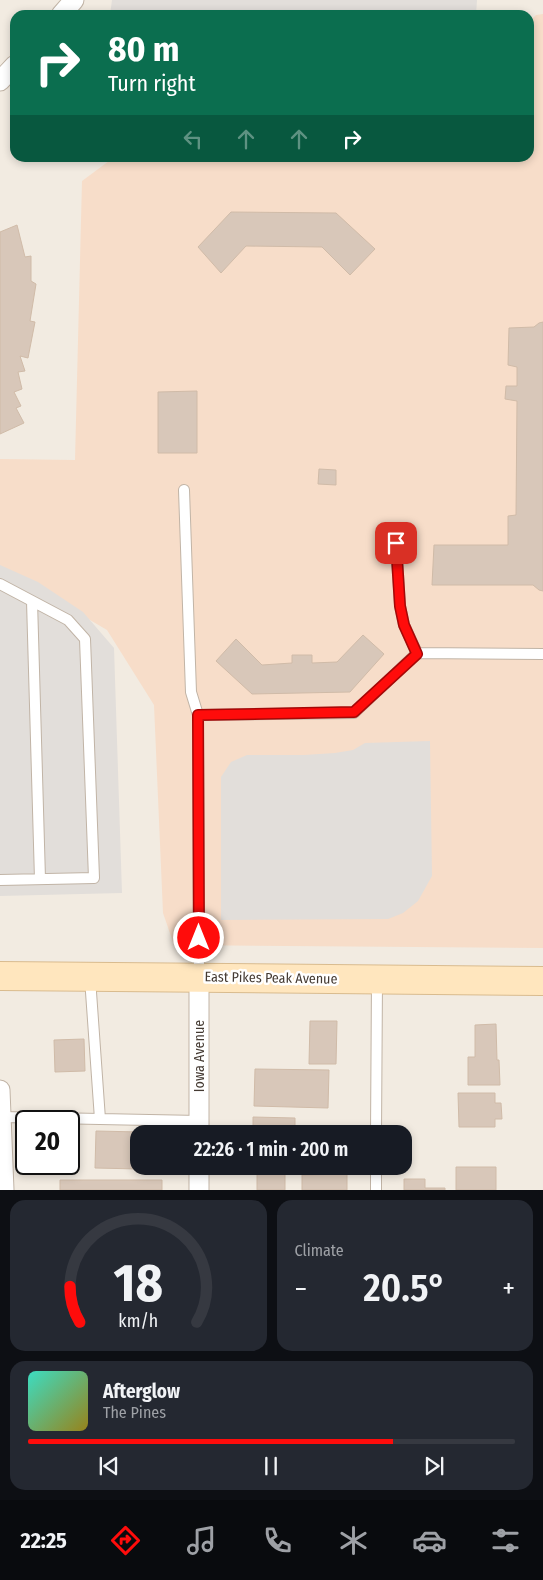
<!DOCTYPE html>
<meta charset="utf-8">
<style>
:root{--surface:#171b24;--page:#242831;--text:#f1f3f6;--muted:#9ea1a6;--line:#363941;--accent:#ff0c0b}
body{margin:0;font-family:"Fira Sans Condensed",sans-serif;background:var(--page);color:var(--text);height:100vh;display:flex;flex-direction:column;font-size:19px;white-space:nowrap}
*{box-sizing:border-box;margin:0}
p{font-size:16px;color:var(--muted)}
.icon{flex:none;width:28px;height:28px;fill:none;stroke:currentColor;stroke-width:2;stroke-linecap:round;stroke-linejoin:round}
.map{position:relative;height:1190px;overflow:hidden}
.sheet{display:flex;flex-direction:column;gap:10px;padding:10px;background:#0d0f14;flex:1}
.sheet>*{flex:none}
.hud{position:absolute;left:10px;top:10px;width:524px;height:152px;border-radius:15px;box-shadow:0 2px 8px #0003;background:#0b6e4f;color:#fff;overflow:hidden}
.speed{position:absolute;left:15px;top:1110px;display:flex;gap:10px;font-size:25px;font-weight:700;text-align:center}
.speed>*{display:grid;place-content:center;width:65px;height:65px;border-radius:50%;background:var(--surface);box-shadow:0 2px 8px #0003;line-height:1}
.speed .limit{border:2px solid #111;border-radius:8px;background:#fff;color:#111}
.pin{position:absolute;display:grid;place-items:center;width:42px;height:42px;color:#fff;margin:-21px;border-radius:10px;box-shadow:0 2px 8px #0006}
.me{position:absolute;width:55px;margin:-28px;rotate:0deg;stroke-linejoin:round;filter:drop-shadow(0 0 4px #0008)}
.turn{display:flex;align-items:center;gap:18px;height:105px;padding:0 15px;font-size:22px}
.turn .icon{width:65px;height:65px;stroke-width:2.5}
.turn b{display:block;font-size:35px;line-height:42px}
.lanes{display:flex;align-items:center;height:48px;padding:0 15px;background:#0003;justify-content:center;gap:25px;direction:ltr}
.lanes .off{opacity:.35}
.big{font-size:38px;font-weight:600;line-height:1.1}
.sheet .tile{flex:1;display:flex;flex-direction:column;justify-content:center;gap:8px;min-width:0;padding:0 18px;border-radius:15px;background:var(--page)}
.sheet .dial{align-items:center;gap:0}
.dial svg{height:130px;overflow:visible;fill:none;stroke:var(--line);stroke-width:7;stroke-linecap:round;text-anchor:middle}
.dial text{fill:var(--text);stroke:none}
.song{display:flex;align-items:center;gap:15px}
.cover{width:60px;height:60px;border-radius:8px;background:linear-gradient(135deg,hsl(170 70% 55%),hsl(50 70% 35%))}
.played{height:5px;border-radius:2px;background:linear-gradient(90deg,var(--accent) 75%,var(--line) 75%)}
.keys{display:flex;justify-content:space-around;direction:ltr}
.heat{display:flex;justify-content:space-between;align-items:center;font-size:28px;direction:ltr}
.sheet .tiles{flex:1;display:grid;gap:10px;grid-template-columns:1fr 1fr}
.tile:last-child{grid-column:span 2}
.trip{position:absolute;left:130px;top:1125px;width:282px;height:50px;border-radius:15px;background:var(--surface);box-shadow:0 2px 8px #0003;font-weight:600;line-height:50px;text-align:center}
.tab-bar{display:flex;height:80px;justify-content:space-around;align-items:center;background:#090b0e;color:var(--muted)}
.tab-bar .icon{width:35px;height:35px}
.tab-bar .on{color:var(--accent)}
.tab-bar b{font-size:22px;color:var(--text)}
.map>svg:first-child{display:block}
.commercial{fill:#f7ddc9}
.parking{fill:#e2deda}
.building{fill:#d8c7b9;stroke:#d0bba8}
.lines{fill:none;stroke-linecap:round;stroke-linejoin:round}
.lane-casing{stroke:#c1b4a6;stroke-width:12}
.street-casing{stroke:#c1b4a6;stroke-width:21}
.secondary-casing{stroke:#d9bb8e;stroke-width:30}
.lane{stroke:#fff;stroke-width:10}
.street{stroke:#fff;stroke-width:19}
.secondary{stroke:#ffe6be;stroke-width:28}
.route-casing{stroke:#a60807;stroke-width:12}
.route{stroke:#ff0c0b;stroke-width:9}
.labels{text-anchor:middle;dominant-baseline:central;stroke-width:5;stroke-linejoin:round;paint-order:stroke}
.street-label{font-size:14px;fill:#443a32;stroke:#fff}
</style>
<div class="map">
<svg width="543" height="1190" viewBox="0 0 543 1190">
<rect width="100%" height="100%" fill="#f2ebe1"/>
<path class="commercial" d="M543,14V948L174,945L163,913L154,705L107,630L0,567V459L75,460L82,181L113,158H529V22L536,15Z"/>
<path class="parking" d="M112,0H477L476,15H110Z
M0,565L38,582L83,612L114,648L122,893L0,896Z
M430,741L432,876L418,901L403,913L388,919L221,920V777L231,762L247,755H304L335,753L353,750L365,743Z"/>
<path class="building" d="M231,212L336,213L375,249L350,275L322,247L246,246L221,273L198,247Z
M17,225L25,257L31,256V281L36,284L30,321L35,322L28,358L20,356L25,371L18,372L22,389L14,392L21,406L16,408L24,423L0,434V232Z
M543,322V591L539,590L533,585H432L434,545H508V516L516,515L517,401L505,399L506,386H517V367L508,365L509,328L534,327L539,323Z
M197,391V453H158V392Z
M319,469L336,470V485L318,484Z
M363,635L384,654L350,692L252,694L216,661L236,639L262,665L292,663V655H312V663L337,662Z
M310,1021H337L336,1064H309Z
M496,1024L497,1060H499L500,1085H468V1057H475V1025Z
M84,1039L85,1071L55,1072L54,1040Z
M255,1069L329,1070L328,1108L254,1106Z
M458,1093H495V1103H501L502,1119H495V1127H459Z
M253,1117L295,1118V1134H253Z
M369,1130V1134H313V1131Z
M96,1131L140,1132L139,1169L95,1168Z
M285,1167V1190H257V1168Z
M456,1167H496V1190H456Z
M347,1174V1190H302V1175Z
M404,1179H425V1188H445V1190H404Z
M60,1180H162V1190H60Z"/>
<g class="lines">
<g class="lane-casing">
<path id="lane" d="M184,490L191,692L198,715
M396,543L400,606L404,625L417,653
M0,584L68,620L85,639L94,878L0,880
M32,601L40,879
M199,977L198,715L354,713L417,653L543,654
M90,978L100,1119
M1,1117L199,1121
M376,1134L377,980
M376,1190V1166"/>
</g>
<g class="street-casing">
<path id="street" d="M61,15L74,0
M0,81L15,65
M0,1090L4,1190
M199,1134V978
M199,1190V1166"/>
</g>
<g class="secondary-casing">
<path id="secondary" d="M0,976L543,981"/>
</g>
<use href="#lane" class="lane"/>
<use href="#street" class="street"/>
<use href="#secondary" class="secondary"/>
</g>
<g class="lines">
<g class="route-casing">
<path id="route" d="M199,938L198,715L354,712L417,654L404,625L400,606L396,543"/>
</g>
<use href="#route" class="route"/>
</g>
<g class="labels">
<g class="street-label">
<text transform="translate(271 978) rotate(1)">East Pikes Peak Avenue</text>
<text transform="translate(199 1056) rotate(-90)">Iowa Avenue</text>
</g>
</g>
</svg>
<div class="speed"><div class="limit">20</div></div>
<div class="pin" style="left:396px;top:543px;background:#d93025"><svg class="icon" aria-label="arrive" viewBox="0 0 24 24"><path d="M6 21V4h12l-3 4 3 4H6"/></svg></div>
<svg class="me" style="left:199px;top:938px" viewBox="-20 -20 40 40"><circle r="17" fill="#ff0c0b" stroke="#fff" stroke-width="3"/><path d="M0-11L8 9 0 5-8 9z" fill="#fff"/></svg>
<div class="trip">22:26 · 1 min · 200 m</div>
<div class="hud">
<div class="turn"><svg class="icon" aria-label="right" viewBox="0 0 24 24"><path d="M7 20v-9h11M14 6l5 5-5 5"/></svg><div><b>80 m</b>Turn right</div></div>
<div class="lanes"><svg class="icon off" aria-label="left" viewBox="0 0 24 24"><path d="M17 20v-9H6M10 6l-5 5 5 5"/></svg><svg class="icon off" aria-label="ahead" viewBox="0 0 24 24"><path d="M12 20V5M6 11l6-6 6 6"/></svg><svg class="icon off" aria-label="ahead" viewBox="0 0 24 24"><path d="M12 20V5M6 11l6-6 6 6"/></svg><svg class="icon" aria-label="right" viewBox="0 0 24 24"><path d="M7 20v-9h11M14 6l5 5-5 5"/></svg></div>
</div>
</div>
<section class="sheet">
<div class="tiles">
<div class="tile dial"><svg viewBox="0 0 100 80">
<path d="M14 69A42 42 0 1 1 86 69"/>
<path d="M14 69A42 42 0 0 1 8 47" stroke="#ff0c0b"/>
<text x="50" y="56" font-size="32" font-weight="700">18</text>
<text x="50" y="72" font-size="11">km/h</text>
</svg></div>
<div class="tile"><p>Climate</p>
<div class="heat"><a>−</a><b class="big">20.5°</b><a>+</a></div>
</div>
<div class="tile">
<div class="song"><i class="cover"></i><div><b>Afterglow</b><p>The Pines</p></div></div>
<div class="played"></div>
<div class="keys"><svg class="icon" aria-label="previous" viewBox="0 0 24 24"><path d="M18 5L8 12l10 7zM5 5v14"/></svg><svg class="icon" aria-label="pause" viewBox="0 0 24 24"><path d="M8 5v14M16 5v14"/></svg><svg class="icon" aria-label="next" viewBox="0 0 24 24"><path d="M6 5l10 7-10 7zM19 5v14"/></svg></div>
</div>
</div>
</section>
<nav class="tab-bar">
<b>22:25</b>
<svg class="icon on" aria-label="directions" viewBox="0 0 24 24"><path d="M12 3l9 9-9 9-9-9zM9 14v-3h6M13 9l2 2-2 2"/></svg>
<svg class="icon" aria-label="music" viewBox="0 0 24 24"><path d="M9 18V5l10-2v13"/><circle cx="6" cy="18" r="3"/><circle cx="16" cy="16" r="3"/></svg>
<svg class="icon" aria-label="phone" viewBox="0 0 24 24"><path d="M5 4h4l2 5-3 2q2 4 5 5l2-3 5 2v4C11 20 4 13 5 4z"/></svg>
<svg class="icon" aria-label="climate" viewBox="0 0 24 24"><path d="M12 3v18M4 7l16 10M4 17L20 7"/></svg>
<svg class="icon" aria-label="car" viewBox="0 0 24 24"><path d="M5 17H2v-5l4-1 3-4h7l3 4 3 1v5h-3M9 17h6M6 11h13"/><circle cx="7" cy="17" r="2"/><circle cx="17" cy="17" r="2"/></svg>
<svg class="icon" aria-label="filters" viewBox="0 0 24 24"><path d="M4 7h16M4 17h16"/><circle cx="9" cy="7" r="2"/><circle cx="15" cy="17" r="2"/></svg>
</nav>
